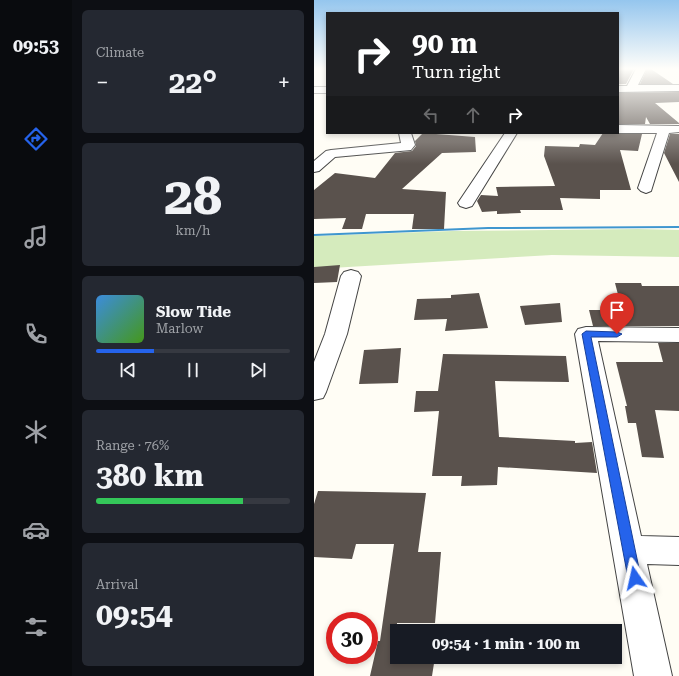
<!DOCTYPE html>
<meta charset="utf-8">
<style>
:root{--surface:#171b24;--page:#242831;--text:#f1f3f6;--muted:#9ea1a6;--line:#363941;--accent:#2563eb}
body{margin:0;font-family:"Roboto Serif",serif;background:var(--page);color:var(--text);height:100vh;display:flex;flex-direction:column;font-size:15px;white-space:nowrap}
*{box-sizing:border-box;margin:0}
p{font-size:13px;color:var(--muted)}
.icon{flex:none;width:22px;height:22px;fill:none;stroke:currentColor;stroke-width:2;stroke-linecap:round;stroke-linejoin:round}
.map{position:relative;flex:1;overflow:hidden}
.panel{display:flex;flex-direction:column;gap:10px;padding:10px;background:#0d0f14;width:242px}
.panel>*{flex:none}
.banner{position:absolute;left:12px;top:12px;width:293px;height:122px;border-radius:0px;box-shadow:0 2px 6px #0003;background:#202124;color:#fff;overflow:hidden}
.speed{position:absolute;left:12px;top:612px;display:flex;gap:8px;font-size:20px;font-weight:700;text-align:center}
.speed>*{display:grid;place-content:center;width:52px;height:52px;border-radius:50%;background:var(--surface);box-shadow:0 2px 6px #0003;line-height:1}
.speed .limit{border:6px solid #d22;background:#fff;color:#111}
.pin{position:absolute;display:grid;place-items:center;width:34px;height:34px;color:#fff;margin:-41px -17px;border-radius:50% 50% 50% 0;rotate:-45deg;box-shadow:0 0 4px #0007}
.pin .icon{rotate:45deg}
.me{position:absolute;width:44px;margin:-22px;rotate:349deg;stroke-linejoin:round;filter:drop-shadow(0 0 3px #0008)}
.turn{display:flex;align-items:center;gap:14px;height:84px;padding:0 20px;font-size:18px}
.turn .icon{width:52px;height:52px;stroke-width:2.5}
.turn b{display:block;font-size:28px;line-height:34px}
.lanes{display:flex;align-items:center;height:38px;padding:0 20px;background:#0003;justify-content:center;gap:20px;direction:ltr}
.lanes .off{opacity:.35}
.big{font-size:30px;font-weight:700;line-height:1.1}
.panel .widget{flex:1;display:flex;flex-direction:column;justify-content:center;gap:6px;min-width:0;padding:0 14px;border-radius:6px;background:var(--page)}
.panel .dial{align-items:center;gap:0}
.dial b{font-size:52px;line-height:1}
.song{display:flex;align-items:center;gap:12px}
.cover{width:48px;height:48px;border-radius:6px;background:linear-gradient(135deg,hsl(210 70% 55%),hsl(100 70% 35%))}
.played{height:4px;border-radius:2px;background:linear-gradient(90deg,var(--accent) 30%,var(--line) 30%)}
.keys{display:flex;justify-content:space-around;direction:ltr}
.heat{display:flex;justify-content:space-between;align-items:center;font-size:22px;direction:ltr}
.charge{height:6px;border-radius:3px;background:linear-gradient(90deg,#34c759 76%,var(--line) 0)}
.trip{position:absolute;left:76px;top:624px;width:232px;height:40px;border-radius:0px;background:var(--surface);box-shadow:0 2px 6px #0003;font-weight:700;line-height:40px;text-align:center}
main{display:flex;flex:1;min-height:0}
.dock{display:flex;flex-direction:column;width:72px;justify-content:space-around;align-items:center;background:#090b0e;color:var(--muted)}
.dock .icon{width:28px;height:28px}
.dock .active{color:var(--accent)}
.dock b{font-size:18px;color:var(--text)}
.map>svg:first-child{display:block}
.green{fill:#d5ebbd}
.lines{fill:none;stroke-linecap:round;stroke-linejoin:round}
.stream{fill:#3f96cf;fill-rule:evenodd}
.building{fill:#5a524d}
.minor-casing{stroke:#444;stroke-width:2}
.minor{fill:#fff;fill-rule:evenodd}
.route{fill:#2563eb;stroke:#184099}
</style>
<main>
<nav class="dock">
<b>09:53</b>
<svg class="icon active" aria-label="directions" viewBox="0 0 24 24"><path d="M12 3l9 9-9 9-9-9zM9 14v-3h6M13 9l2 2-2 2"/></svg>
<svg class="icon" aria-label="music" viewBox="0 0 24 24"><path d="M9 18V5l10-2v13"/><circle cx="6" cy="18" r="3"/><circle cx="16" cy="16" r="3"/></svg>
<svg class="icon" aria-label="phone" viewBox="0 0 24 24"><path d="M5 4h4l2 5-3 2q2 4 5 5l2-3 5 2v4C11 20 4 13 5 4z"/></svg>
<svg class="icon" aria-label="climate" viewBox="0 0 24 24"><path d="M12 3v18M4 7l16 10M4 17L20 7"/></svg>
<svg class="icon" aria-label="car" viewBox="0 0 24 24"><path d="M5 17H2v-5l4-1 3-4h7l3 4 3 1v5h-3M9 17h6M6 11h13"/><circle cx="7" cy="17" r="2"/><circle cx="17" cy="17" r="2"/></svg>
<svg class="icon" aria-label="filters" viewBox="0 0 24 24"><path d="M4 7h16M4 17h16"/><circle cx="9" cy="7" r="2"/><circle cx="15" cy="17" r="2"/></svg>
</nav>
<section class="panel">
<div class="widget"><p>Climate</p>
<div class="heat"><a>−</a><b class="big">22°</b><a>+</a></div>
</div>
<div class="widget dial"><b>28</b><p>km/h</p></div>
<div class="widget">
<div class="song"><i class="cover"></i><div><b>Slow Tide</b><p>Marlow</p></div></div>
<div class="played"></div>
<div class="keys"><svg class="icon" aria-label="previous" viewBox="0 0 24 24"><path d="M18 5L8 12l10 7zM5 5v14"/></svg><svg class="icon" aria-label="pause" viewBox="0 0 24 24"><path d="M8 5v14M16 5v14"/></svg><svg class="icon" aria-label="next" viewBox="0 0 24 24"><path d="M6 5l10 7-10 7zM19 5v14"/></svg></div>
</div>
<div class="widget"><p>Range · 76%</p><b class="big">380 km</b><div class="charge"></div></div>
<div class="widget"><p>Arrival</p><b class="big">09:54</b></div>
</section>
<div class="map">
<svg width="365" height="676" viewBox="0 0 365 676">
<rect width="100%" height="100%" fill="#fffdf5"/>
<path class="green" d="M324,229L365,230V257L238,255L0,269V236L138,231Z"/>
<g class="lines">
<path class="stream" d="M365,226V228L174,229L0,236V234L174,227Z"/>
</g>
<path class="building" d="M304,69H320L312,84H304Z
M333,69H337L359,84H326Z
M365,92V102L341,103L365,123V124H336L332,117L331,124H304V93Z
M109,133L161,137L162,152L128,153L88,189L132,192L130,229H98L100,214H52L48,229H28L32,218L0,219V190L21,173L61,178L81,153L98,151L102,146L101,141Z
M289,133L328,134L324,151L306,150L317,190H286V199L246,198L249,210H206L207,213L183,214V211L168,212L163,201L167,195L184,196L182,187L241,186L230,156L231,146L265,147L266,144L281,145Z
M356,134H365V182L350,153Z
M26,265L23,282L0,283V267Z
M301,283H327L328,286H365V326H279L275,310H308Z
M165,293L174,328L131,331L133,319L100,320L103,299L137,298V295Z
M246,303L248,322L211,325L206,306Z
M344,343H365V411L341,410L350,458L328,457L322,423H314L311,406H313L302,362H349Z
M87,348L84,383L45,384L50,350Z
M129,354L252,356L255,382L181,381L185,437L261,441V443L278,442L283,473L184,467L183,485L147,486L148,476H118L125,411L100,412L102,391H124Z
M4,491L112,493L104,552H127L121,623H83V657H121L118,676H56L64,641H66L80,544H42L38,559L0,557V504Z"/>
<g class="lines">
<g class="minor-casing">
<path id="minor" d="M322,69H332L324,85H365V91L304,92V86H313Z
M0,87H13V93H0Z
M304,125L365,126V132L355,133L337,191L332,193L327,191L324,188L343,133H304Z
M85,133H97L101,145L97,150L21,157L5,171L0,172V161L12,151L17,150L87,143Z
M191,133H203L158,206L152,208L146,206L144,203Z
M37,270L44,272L47,276L33,334L12,392L9,398L0,400V362L11,334L27,276L30,272Z
M272,327L365,328V342L284,341L327,536L365,537V565L333,564L358,676H320L261,334L264,329Z"/>
</g>
<use href="#minor" class="minor"/>
</g>
<linearGradient id="sky" x2="0" y2="1"><stop stop-color="#95c6ee"/><stop offset="0.42" stop-color="#fffefa"/><stop offset="1" stop-color="#fffefa" stop-opacity="0"/></linearGradient>
<rect width="365" height="164" fill="url(#sky)"/>
<path class="route" d="M272,331L303,332L308,334L303,337H277L327,578L325,582L321,584L316,582L314,578L268,334Z"/>
</svg>
<div class="speed"><div class="limit">30</div></div>
<div class="pin" style="left:303px;top:334px;background:#d93025"><svg class="icon" aria-label="arrive" viewBox="0 0 24 24"><path d="M6 21V4h12l-3 4 3 4H6"/></svg></div>
<svg class="me" style="left:321px;top:578px" viewBox="-20 -20 40 40"><path d="M0-17L14 15 0 8-14 15z" fill="#2563eb" stroke="#fff" stroke-width="4"/></svg>
<div class="trip">09:54 · 1 min · 100 m</div>
<div class="banner">
<div class="turn"><svg class="icon" aria-label="right" viewBox="0 0 24 24"><path d="M7 20v-9h11M14 6l5 5-5 5"/></svg><div><b>90 m</b>Turn right</div></div>
<div class="lanes"><svg class="icon off" aria-label="left" viewBox="0 0 24 24"><path d="M17 20v-9H6M10 6l-5 5 5 5"/></svg><svg class="icon off" aria-label="ahead" viewBox="0 0 24 24"><path d="M12 20V5M6 11l6-6 6 6"/></svg><svg class="icon" aria-label="right" viewBox="0 0 24 24"><path d="M7 20v-9h11M14 6l5 5-5 5"/></svg></div>
</div>
</div>
</main>
